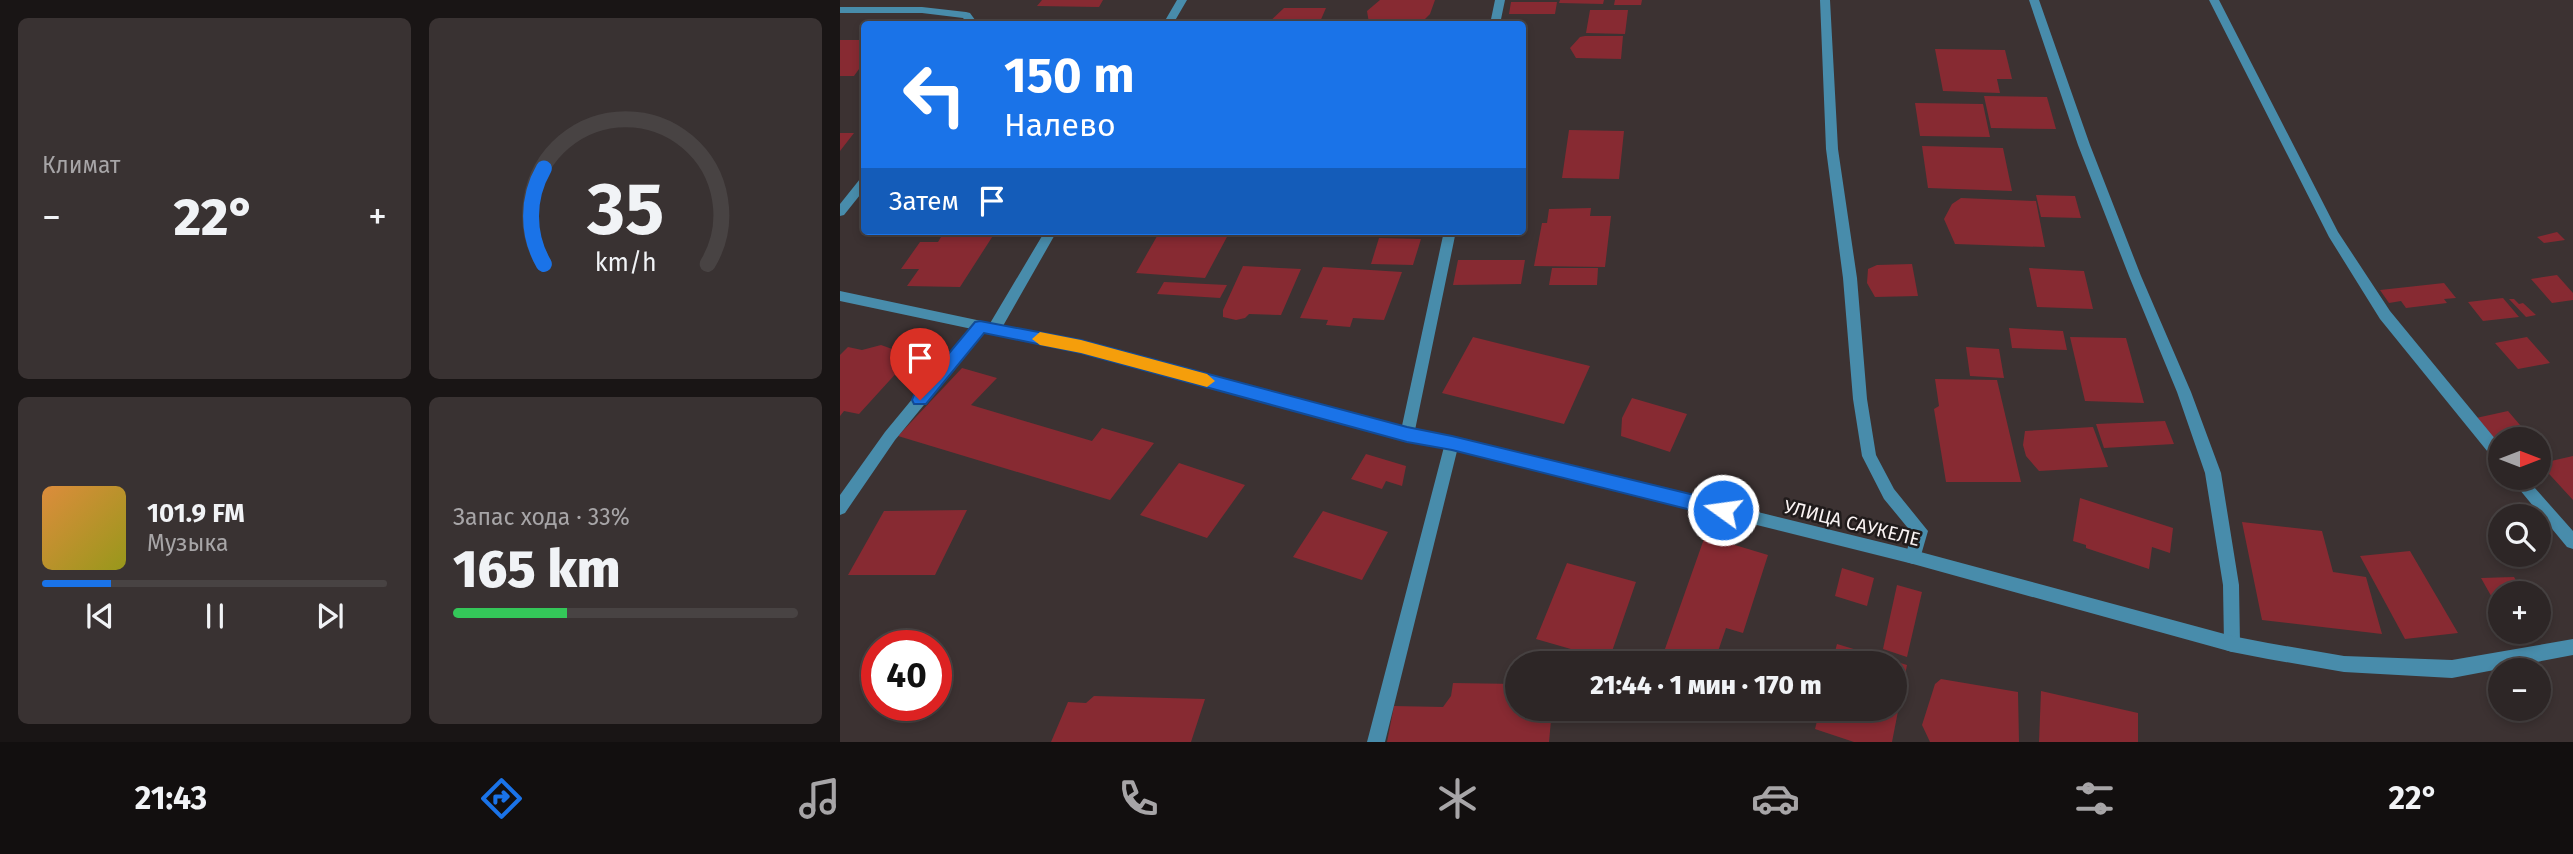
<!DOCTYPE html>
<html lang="ru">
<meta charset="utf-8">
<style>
:root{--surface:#2d2626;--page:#393232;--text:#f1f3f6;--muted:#a7a5a7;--line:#484343;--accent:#1a73e8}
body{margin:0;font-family:"Fira Sans",sans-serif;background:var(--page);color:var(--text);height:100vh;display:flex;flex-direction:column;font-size:26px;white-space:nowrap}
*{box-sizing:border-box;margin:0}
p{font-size:23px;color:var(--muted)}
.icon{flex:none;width:38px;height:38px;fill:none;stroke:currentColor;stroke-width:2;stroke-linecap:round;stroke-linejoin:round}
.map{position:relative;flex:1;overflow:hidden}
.details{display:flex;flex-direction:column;gap:18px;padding:18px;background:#191515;width:840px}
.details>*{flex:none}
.hud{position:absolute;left:21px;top:21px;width:665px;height:214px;border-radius:7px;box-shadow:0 4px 10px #0003,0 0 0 2px var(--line);background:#1a73e8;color:#fff;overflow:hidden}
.needle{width:46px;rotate:90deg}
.fabs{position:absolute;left:1648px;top:427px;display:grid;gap:14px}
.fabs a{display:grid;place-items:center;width:63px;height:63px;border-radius:50%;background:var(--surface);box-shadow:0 4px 10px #0003,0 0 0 2px var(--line);font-size:35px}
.speed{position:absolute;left:21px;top:630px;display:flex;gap:14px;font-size:35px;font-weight:700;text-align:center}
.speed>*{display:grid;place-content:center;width:91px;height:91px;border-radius:50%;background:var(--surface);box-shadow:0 4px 10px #0003,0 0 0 2px var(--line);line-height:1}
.speed .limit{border:10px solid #d22;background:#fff;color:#111}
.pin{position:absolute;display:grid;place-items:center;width:60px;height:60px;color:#fff;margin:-72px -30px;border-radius:50% 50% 50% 0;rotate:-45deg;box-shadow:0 0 7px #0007}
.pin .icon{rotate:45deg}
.me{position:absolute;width:77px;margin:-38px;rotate:284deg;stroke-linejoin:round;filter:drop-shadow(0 0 5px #0008)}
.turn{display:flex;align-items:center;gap:24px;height:147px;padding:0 28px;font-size:32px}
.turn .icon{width:91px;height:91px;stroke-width:2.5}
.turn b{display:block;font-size:49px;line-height:60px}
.then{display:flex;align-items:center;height:66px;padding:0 28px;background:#0003;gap:14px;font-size:26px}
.big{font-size:52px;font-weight:800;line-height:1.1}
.details .tile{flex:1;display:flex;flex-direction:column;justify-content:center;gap:10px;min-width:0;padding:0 24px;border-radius:10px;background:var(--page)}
.details .dial{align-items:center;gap:0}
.dial svg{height:182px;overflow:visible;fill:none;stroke:var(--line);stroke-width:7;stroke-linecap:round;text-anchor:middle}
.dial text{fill:var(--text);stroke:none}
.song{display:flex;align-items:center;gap:21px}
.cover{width:84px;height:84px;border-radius:10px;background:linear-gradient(135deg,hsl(30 70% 55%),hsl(60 70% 35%))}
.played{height:7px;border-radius:4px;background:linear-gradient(90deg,var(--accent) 20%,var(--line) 20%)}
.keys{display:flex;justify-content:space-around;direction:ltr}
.heat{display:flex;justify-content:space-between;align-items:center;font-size:38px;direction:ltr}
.charge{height:10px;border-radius:5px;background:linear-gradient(90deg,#34c759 33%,var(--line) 0)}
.details .tiles{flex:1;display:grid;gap:18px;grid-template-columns:repeat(2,1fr)}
.trip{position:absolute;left:665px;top:651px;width:402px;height:70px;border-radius:35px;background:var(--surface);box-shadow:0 4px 10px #0003,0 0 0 2px var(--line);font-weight:800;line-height:70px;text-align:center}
.tabs{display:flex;height:112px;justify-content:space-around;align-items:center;background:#120f0f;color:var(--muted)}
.tabs .icon{width:49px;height:49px}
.tabs .on{color:var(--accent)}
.tabs b{font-size:32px;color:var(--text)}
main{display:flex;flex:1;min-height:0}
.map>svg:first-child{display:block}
.building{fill:#872a32}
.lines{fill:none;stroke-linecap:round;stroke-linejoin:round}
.service{fill:#488cab;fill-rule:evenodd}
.minor{fill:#488cab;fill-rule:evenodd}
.tertiary{fill:#488cab;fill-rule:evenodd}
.route{fill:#1a73e8;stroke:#114b97;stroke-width:2}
.slow{fill:#f59e0b}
.labels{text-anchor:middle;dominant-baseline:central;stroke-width:5;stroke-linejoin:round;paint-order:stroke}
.street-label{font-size:19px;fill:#faf3f3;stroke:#201b1b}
</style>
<main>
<section class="details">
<div class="tiles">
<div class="tile"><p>Климат</p>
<div class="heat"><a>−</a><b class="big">22°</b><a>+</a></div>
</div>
<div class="tile dial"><svg viewBox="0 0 100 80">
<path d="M14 69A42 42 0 1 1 86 69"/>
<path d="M14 69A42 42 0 0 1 14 27" stroke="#1a73e8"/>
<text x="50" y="56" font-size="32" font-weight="700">35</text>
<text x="50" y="72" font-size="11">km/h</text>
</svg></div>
<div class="tile">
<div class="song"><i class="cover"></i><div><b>101.9 FM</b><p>Музыка</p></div></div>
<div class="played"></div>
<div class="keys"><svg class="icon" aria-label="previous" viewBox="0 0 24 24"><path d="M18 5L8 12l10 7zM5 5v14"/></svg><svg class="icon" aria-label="pause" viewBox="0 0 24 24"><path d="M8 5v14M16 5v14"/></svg><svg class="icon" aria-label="next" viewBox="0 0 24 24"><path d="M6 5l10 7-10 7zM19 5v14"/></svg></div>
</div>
<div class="tile"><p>Запас хода · 33%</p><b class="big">165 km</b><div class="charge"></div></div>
</div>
</section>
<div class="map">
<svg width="1733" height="742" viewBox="0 0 1733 742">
<rect width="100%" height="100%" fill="#3c3232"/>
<path class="building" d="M202,0H263L259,7L197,6Z
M540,0H595L590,14L580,24L529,23L527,11Z
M720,0H764L763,4L719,3Z
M775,0H802L801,5H774Z
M671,2H717L715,14H669Z
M444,8H486L479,24H427Z
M750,10H788L785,34L746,33Z
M745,36H783L781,59L736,58L730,48L740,37Z
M0,40H24V62L14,76H0Z
M1095,49L1165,50L1172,79H1157L1160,93L1103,91Z
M1144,96L1207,97L1216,129L1151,128Z
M1075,103L1143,104L1150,137L1080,136Z
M729,130L784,131L779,179L722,178Z
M0,133H14L0,151Z
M1082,146L1163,148L1172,191L1088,188Z
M1196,195L1235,196L1241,218L1201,217Z
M1121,198L1196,201L1205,247L1115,244L1104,219L1112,204Z
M751,208L750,216H771L765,267L694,266L702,223H707L709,209Z
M113,231H156L120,287L67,286L79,269H61L80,242H98L104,232Z
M320,231H338L388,235L365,278L296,273Z
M1717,232L1725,240L1704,243L1697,237Z
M539,238L581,239L573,265L531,264Z
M618,260H685L681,284L613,285Z
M1072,264L1078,296L1035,297L1027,283L1028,269L1037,265Z
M403,266L461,269L441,315L409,314L405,318L396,320L383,317V310Z
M483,267L562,272L544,320L513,318L510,327L486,325L488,320L460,318Z
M712,268H758L757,285H709Z
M1189,268L1244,271L1253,309L1197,307Z
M1717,275L1733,293V300L1712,303L1691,279Z
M324,282L387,285L380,298L317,294Z
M1604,283L1616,298L1604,299L1607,303L1566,308L1561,301L1549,303L1540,290Z
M1663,298L1679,317L1643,321L1628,302Z
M1669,299H1674L1679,304L1683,303L1696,315L1686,317Z
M1169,328L1223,331L1227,350L1172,348Z
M633,337L750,366L724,424L602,393Z
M1230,337L1286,338L1304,403L1245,401Z
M1687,337L1710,363L1678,369L1655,343Z
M41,345L55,350L51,354L70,358L19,414L4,411L0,416V355L8,347L22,350Z
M1126,347L1159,349L1164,378L1130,376Z
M122,368L157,378L131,405L252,441L262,428L314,443L270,500L58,436Z
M1095,379L1157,380L1181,482H1106L1094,409L1099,406Z
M792,398L847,414L830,452L781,436L782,418Z
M1668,411L1692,439H1661V448L1636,418Z
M1325,421L1334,444L1264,448L1256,424Z
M1253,427L1268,467L1199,471L1186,456L1183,445L1185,431Z
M1699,447L1711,461L1733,456V500L1699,463Z
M526,454L566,466L562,486L546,481L542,489L511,479Z
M339,463L405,485L367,538L300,515Z
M1240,498L1333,528L1330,553L1312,547L1309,569L1246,548V545L1233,541Z
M127,510L95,575H8L44,511Z
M483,511L548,532L522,580L453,557Z
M1402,522L1482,531L1493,572L1526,577L1542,634L1422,620Z
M865,536L928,555L903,633L886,628L874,663H820Z
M1570,551L1618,633L1565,639L1520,556Z
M727,563L796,582L769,660L696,639Z
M1002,568L1034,578L1027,606L995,596Z
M1674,577L1683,593H1661V601H1654L1641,578Z
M1057,585L1082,592L1067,657L1043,649Z
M997,644L1067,665L1052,742H1014L975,729L980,709H1055V663H992Z
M1101,679L1178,692L1179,742H1090L1082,725L1095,684Z
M613,683L677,684V709H712L709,742H547L554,706L603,707L611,696Z
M1201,691L1298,713V742H1199Z
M254,696L365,699L351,742H211L228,702L246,703Z"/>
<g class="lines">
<path class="service" d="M140,322L145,323L147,327L145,331L55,440L5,513L0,515V495L45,432L135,323Z
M612,437L617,439L619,443L545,742H527L605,443L607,439Z"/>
<path class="minor" d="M337,0H347L333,24H323Z
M655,0H665L660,24H650Z
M980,0H990L998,149L1017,278L1027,399L1036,455L1054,489L1088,531L1079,562L1073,564L1067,562L1065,557L1072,533L1044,499L1022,456L1013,399L1003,278L986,149Z
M1189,0H1199L1250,145L1301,276L1351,392L1381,473L1399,585L1400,644L1398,650L1392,652L1386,650L1384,644L1383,585L1365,473L1337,392L1289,276L1238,145Z
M1369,0H1379L1498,232L1550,311L1661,446V463L1656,462L1540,319L1489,237Z
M0,7H82L126,12L130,13L138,24H128L123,18L82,13H0Z
M24,178V190L4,215L0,216V204L20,179Z
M205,231H217L159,333H149L147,329L149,325Z
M604,231H616L574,435L572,439L567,441L562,439L560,435Z
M1670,478H1686L1733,531V549L1727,547Z"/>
<path class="tertiary" d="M0,291L241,342L567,429L612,437L1073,550L1392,636L1428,643L1504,656L1612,660L1733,639V655L1612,678L1504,672L1428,659L1392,652L1073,564L612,449L567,441L241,352L0,301Z"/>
</g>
<path class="route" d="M140,321L241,340L567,427L612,436L883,502L889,505L892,510L889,516L883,518L612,450L567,442L241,353L144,333L86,404H74L72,400L74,395L135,322Z"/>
<path class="slow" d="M200,332L241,340L367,374L375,381L367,387L241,353L200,345L192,339Z"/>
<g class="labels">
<g class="street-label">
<text transform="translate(1012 523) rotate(14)">УЛИЦА САУКЕЛЕ</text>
</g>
</g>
</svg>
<div class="fabs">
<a><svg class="needle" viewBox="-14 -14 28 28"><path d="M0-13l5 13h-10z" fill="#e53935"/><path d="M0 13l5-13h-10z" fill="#a7a5a7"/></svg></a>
<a><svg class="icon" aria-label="search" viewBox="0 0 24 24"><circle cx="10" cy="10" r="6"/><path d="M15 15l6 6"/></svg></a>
<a>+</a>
<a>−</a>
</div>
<div class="speed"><div class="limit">40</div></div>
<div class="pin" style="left:80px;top:400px;background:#d93025"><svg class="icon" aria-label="arrive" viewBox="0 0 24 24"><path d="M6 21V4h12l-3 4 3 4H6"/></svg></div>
<svg class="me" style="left:883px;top:510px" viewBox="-20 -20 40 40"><circle r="17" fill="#1a73e8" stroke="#fff" stroke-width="3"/><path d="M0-11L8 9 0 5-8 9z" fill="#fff"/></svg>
<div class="trip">21:44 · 1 мин · 170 m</div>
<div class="hud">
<div class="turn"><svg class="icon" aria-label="left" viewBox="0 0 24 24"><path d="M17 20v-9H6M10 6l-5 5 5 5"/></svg><div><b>150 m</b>Налево</div></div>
<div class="then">Затем<svg class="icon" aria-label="arrive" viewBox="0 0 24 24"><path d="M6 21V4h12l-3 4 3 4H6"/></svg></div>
</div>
</div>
</main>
<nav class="tabs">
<b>21:43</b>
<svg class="icon on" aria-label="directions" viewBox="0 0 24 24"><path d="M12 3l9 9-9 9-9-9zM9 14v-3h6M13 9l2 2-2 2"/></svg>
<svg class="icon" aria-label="music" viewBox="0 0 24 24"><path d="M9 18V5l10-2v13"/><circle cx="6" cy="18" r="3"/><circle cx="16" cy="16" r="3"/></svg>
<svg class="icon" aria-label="phone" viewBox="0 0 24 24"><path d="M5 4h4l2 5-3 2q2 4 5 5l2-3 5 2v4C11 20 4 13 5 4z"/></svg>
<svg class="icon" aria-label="climate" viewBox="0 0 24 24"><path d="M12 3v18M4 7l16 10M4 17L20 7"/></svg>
<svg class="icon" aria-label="car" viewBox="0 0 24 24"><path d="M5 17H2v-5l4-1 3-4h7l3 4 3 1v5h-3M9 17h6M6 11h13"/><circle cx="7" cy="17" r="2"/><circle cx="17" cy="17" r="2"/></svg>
<svg class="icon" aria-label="filters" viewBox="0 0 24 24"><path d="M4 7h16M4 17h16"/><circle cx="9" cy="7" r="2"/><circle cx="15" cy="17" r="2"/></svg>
<b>22°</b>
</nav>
